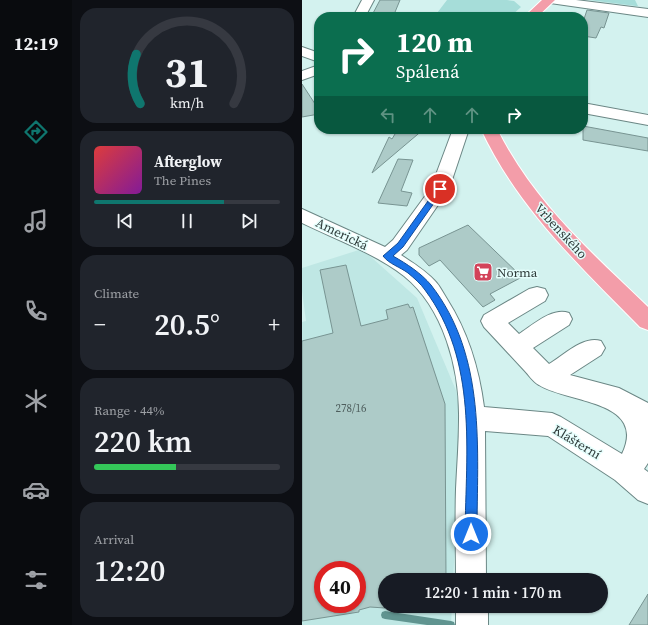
<!DOCTYPE html>
<meta charset="utf-8">
<style>
:root{--surface:#171b24;--page:#20242c;--text:#f1f3f6;--muted:#9ea1a6;--line:#363941;--accent:#0f766e}
body{margin:0;font-family:"Source Serif 4",serif;background:var(--page);color:var(--text);height:100vh;display:flex;flex-direction:column;font-size:15px;white-space:nowrap}
*{box-sizing:border-box;margin:0}
p{font-size:13px;color:var(--muted)}
.icon{flex:none;width:22px;height:22px;fill:none;stroke:currentColor;stroke-width:2;stroke-linecap:round;stroke-linejoin:round}
.map{position:relative;flex:1;overflow:hidden}
.side{display:flex;flex-direction:column;gap:8px;padding:8px;background:#0d0f14;width:230px}
.side>*{flex:none}
.banner{position:absolute;left:12px;top:12px;width:274px;height:122px;border-radius:16px;box-shadow:0 1px 3px #0004;background:#0b6e4f;color:#fff;overflow:hidden}
.speed{position:absolute;left:12px;top:561px;display:flex;gap:8px;font-size:20px;font-weight:700;text-align:center}
.speed>*{display:grid;place-content:center;width:52px;height:52px;border-radius:50%;background:var(--surface);box-shadow:0 1px 3px #0004;line-height:1}
.speed .limit{border:6px solid #d22;background:#fff;color:#111}
.pin{position:absolute;display:grid;place-items:center;width:34px;height:34px;color:#fff;margin:-17px;border:2px solid #fff;border-radius:50%;box-shadow:0 1px 4px #0007}
.me{position:absolute;width:44px;margin:-22px;rotate:0deg;stroke-linejoin:round;filter:drop-shadow(0 0 3px #0008)}
.turn{display:flex;align-items:center;gap:14px;height:84px;padding:0 16px;font-size:18px}
.turn .icon{width:52px;height:52px;stroke-width:2.5}
.turn b{display:block;font-size:28px;line-height:34px}
.lanes{display:flex;align-items:center;height:38px;padding:0 16px;background:#0003;justify-content:center;gap:20px;direction:ltr}
.lanes .off{opacity:.35}
.big{font-size:30px;font-weight:600;line-height:1.1}
.side .tile{flex:1;display:flex;flex-direction:column;justify-content:center;gap:6px;min-width:0;padding:0 14px;border-radius:16px;background:var(--page)}
.side .dial{align-items:center;gap:0}
.dial svg{height:104px;overflow:visible;fill:none;stroke:var(--line);stroke-width:7;stroke-linecap:round;text-anchor:middle}
.dial text{fill:var(--text);stroke:none}
.song{display:flex;align-items:center;gap:12px}
.cover{width:48px;height:48px;border-radius:6px;background:linear-gradient(135deg,hsl(0 70% 55%),hsl(290 70% 35%))}
.played{height:4px;border-radius:2px;background:linear-gradient(90deg,var(--accent) 70%,var(--line) 70%)}
.keys{display:flex;justify-content:space-around;direction:ltr}
.heat{display:flex;justify-content:space-between;align-items:center;font-size:22px;direction:ltr}
.charge{height:6px;border-radius:3px;background:linear-gradient(90deg,#34c759 44%,var(--line) 0)}
.trip{position:absolute;left:76px;top:573px;width:230px;height:40px;border-radius:20px;background:var(--surface);box-shadow:0 1px 3px #0004;font-weight:600;line-height:40px;text-align:center}
main{display:flex;flex:1;min-height:0}
.dock{display:flex;flex-direction:column;width:72px;justify-content:space-around;align-items:center;background:#090b0e;color:var(--muted)}
.dock .icon{width:28px;height:28px}
.dock .selected{color:var(--accent)}
.dock b{font-size:18px;color:var(--text)}
.map>svg:first-child{display:block}
.built{fill:#bfe7e4;fill-rule:evenodd}
.green{fill:#a6ddd9}
.lines{fill:none;stroke-linecap:round;stroke-linejoin:round}
.stream{fill:#609490;fill-rule:evenodd}
.building{fill:#adcbc8;stroke:#789492;fill-rule:evenodd}
.minor-casing{stroke:#6b8785;stroke-width:2}
.major-casing{stroke:#fff;stroke-width:2}
.minor{fill:#fff;fill-rule:evenodd}
.major{fill:#f39da9;fill-rule:evenodd}
.route{fill:#1a73e8;stroke:#114b97}
.labels{text-anchor:middle;dominant-baseline:central;stroke-width:3;stroke-linejoin:round;paint-order:stroke}
.number-label{font-size:11px;fill:#4e5e5d}
.street-label{font-size:13px;fill:#2e3a39;stroke:#e5fefc}
.poi-label{font-size:13px;fill:#2e3a39;stroke:#e5fefc;text-anchor:start}
</style>
<main>
<nav class="dock">
<b>12:19</b>
<svg class="icon selected" aria-label="directions" viewBox="0 0 24 24"><path d="M12 3l9 9-9 9-9-9zM9 14v-3h6M13 9l2 2-2 2"/></svg>
<svg class="icon" aria-label="music" viewBox="0 0 24 24"><path d="M9 18V5l10-2v13"/><circle cx="6" cy="18" r="3"/><circle cx="16" cy="16" r="3"/></svg>
<svg class="icon" aria-label="phone" viewBox="0 0 24 24"><path d="M5 4h4l2 5-3 2q2 4 5 5l2-3 5 2v4C11 20 4 13 5 4z"/></svg>
<svg class="icon" aria-label="climate" viewBox="0 0 24 24"><path d="M12 3v18M4 7l16 10M4 17L20 7"/></svg>
<svg class="icon" aria-label="car" viewBox="0 0 24 24"><path d="M5 17H2v-5l4-1 3-4h7l3 4 3 1v5h-3M9 17h6M6 11h13"/><circle cx="7" cy="17" r="2"/><circle cx="17" cy="17" r="2"/></svg>
<svg class="icon" aria-label="filters" viewBox="0 0 24 24"><path d="M4 7h16M4 17h16"/><circle cx="9" cy="7" r="2"/><circle cx="15" cy="17" r="2"/></svg>
</nav>
<section class="side">
<div class="tile dial"><svg viewBox="0 0 100 80">
<path d="M14 69A42 42 0 1 1 86 69"/>
<path d="M14 69A42 42 0 0 1 11 31" stroke="#0f766e"/>
<text x="50" y="56" font-size="32" font-weight="700">31</text>
<text x="50" y="72" font-size="11">km/h</text>
</svg></div>
<div class="tile">
<div class="song"><i class="cover"></i><div><b>Afterglow</b><p>The Pines</p></div></div>
<div class="played"></div>
<div class="keys"><svg class="icon" aria-label="previous" viewBox="0 0 24 24"><path d="M18 5L8 12l10 7zM5 5v14"/></svg><svg class="icon" aria-label="pause" viewBox="0 0 24 24"><path d="M8 5v14M16 5v14"/></svg><svg class="icon" aria-label="next" viewBox="0 0 24 24"><path d="M6 5l10 7-10 7zM19 5v14"/></svg></div>
</div>
<div class="tile"><p>Climate</p>
<div class="heat"><a>−</a><b class="big">20.5°</b><a>+</a></div>
</div>
<div class="tile"><p>Range · 44%</p><b class="big">220 km</b><div class="charge"></div></div>
<div class="tile"><p>Arrival</p><b class="big">12:20</b></div>
</section>
<div class="map">
<svg width="346" height="625" viewBox="0 0 346 625">
<rect width="100%" height="100%" fill="#d3f2ef"/>
<path class="built" d="M60,249L115,298L161,407L151,580H83V606H150L149,625H0V322L4,321L0,291V268ZM21,570H55V604H21Z"/>
<path class="green" d="M145,0H205L212,1L219,7L208,17H132Z
M287,0H333L336,6H334Z"/>
<g class="lines">
<path class="stream" d="M83,611L149,621L152,622L153,625H125L83,619L80,618L79,615L80,612Z"/>
</g>
<path class="building" d="M78,0H98L91,17H69Z
M285,10L307,13L302,28L299,27L294,38L281,36V22Z
M0,84L17,110V114L0,117Z
M281,126L346,138V151L281,140Z
M96,129H122L70,173L87,137L90,139Z
M96,159L111,160L99,191L110,193L105,206L76,203Z
M166,225L220,277L188,294L193,300L181,307L138,260L127,266L117,255V248Z
M44,265L59,326L86,319L84,310L106,304L108,308L111,307L143,404L144,580H83V608L68,607L57,610V612L0,621V341L31,333L18,270ZM21,570H55V604H21Z
M346,594V625H327Z"/>
<g class="lines">
<g class="minor-casing">
<path id="minor" d="M60,0H72L63,17H51Z
M242,0H274L346,9V17L248,3Z
M0,47L17,53V62L0,56Z
M17,65V74L0,80V71Z
M281,103L346,115V125L281,113Z
M151,129H167L147,189L105,250L99,255C111,263 123,270 133,281C138,286 141,293 145,299C166,332 177,368 182,407L250,413L259,417L320,454C346,400 265,403 237,385C231,382 226,374 222,370C209,356 195,341 182,327L179,321L182,315L227,289L235,287L243,289L246,295L243,301L206,323L217,334C231,325 250,307 267,313L270,319L267,325L231,348L247,364C262,355 282,335 299,341L303,348L299,355L268,375L317,388L346,403V463L342,469L346,472V504L336,500L313,480L246,436L183,431L184,580H154C154,550 153,519 154,489C155,466 157,443 157,419C158,370 142,308 102,276C74,254 33,239 0,223V209L83,247L91,240L129,188Z
M154,606H186V625H154Z"/>
</g>
<g class="major-casing">
<path id="major" d="M240,0H253L235,17H222Z
M179,129H195C232,203 288,251 346,307V330L338,327C278,266 216,208 179,129Z"/>
</g>
<use href="#minor" class="minor"/>
<use href="#major" class="major"/>
</g>
<path class="route" d="M136,187L142,189L101,247L91,256C105,264 119,273 129,285C185,357 175,449 175,534L173,538L169,540L164,538L163,534C164,451 176,361 123,290C119,284 112,278 106,273C98,267 87,264 81,256L96,243Z"/>
<defs>
<g id="supermarket-square" transform="scale(1)"><rect x="-9" y="-9" width="18" height="18" rx="4" fill="#d3435a" stroke="#e5fefc"/><path d="M-6-5.5h2.5l.6 2H6L4.5 2H-2.5L-4.4-4H-6ZM-1.5 3.2a1.3 1.3 0 1 0 .1 0ZM3 3.2a1.3 1.3 0 1 0 .1 0Z" fill="#fff"/></g>
</defs>
<g fill-rule="evenodd">
<use href="#supermarket-square" x="181" y="272"/>
</g>
<g class="labels">
<g class="number-label">
<text x="49" y="408">278/16</text>
</g>
<g class="street-label">
<text transform="translate(259 231) rotate(47)">Vrbenského</text>
<text transform="translate(40 234) rotate(26)">Americká</text>
<text transform="translate(275 442) rotate(31)">Klášterní</text>
</g>
<g class="poi-label">
<text x="195" y="272">Norma</text>
</g>
</g>
</svg>
<div class="speed"><div class="limit">40</div></div>
<div class="pin" style="left:138px;top:189px;background:#d93025"><svg class="icon" aria-label="arrive" viewBox="0 0 24 24"><path d="M6 21V4h12l-3 4 3 4H6"/></svg></div>
<svg class="me" style="left:169px;top:534px" viewBox="-20 -20 40 40"><circle r="17" fill="#1a73e8" stroke="#fff" stroke-width="3"/><path d="M0-11L8 9 0 5-8 9z" fill="#fff"/></svg>
<div class="trip">12:20 · 1 min · 170 m</div>
<div class="banner">
<div class="turn"><svg class="icon" aria-label="right" viewBox="0 0 24 24"><path d="M7 20v-9h11M14 6l5 5-5 5"/></svg><div><b>120 m</b>Spálená</div></div>
<div class="lanes"><svg class="icon off" aria-label="left" viewBox="0 0 24 24"><path d="M17 20v-9H6M10 6l-5 5 5 5"/></svg><svg class="icon off" aria-label="ahead" viewBox="0 0 24 24"><path d="M12 20V5M6 11l6-6 6 6"/></svg><svg class="icon off" aria-label="ahead" viewBox="0 0 24 24"><path d="M12 20V5M6 11l6-6 6 6"/></svg><svg class="icon" aria-label="right" viewBox="0 0 24 24"><path d="M7 20v-9h11M14 6l5 5-5 5"/></svg></div>
</div>
</div>
</main>
